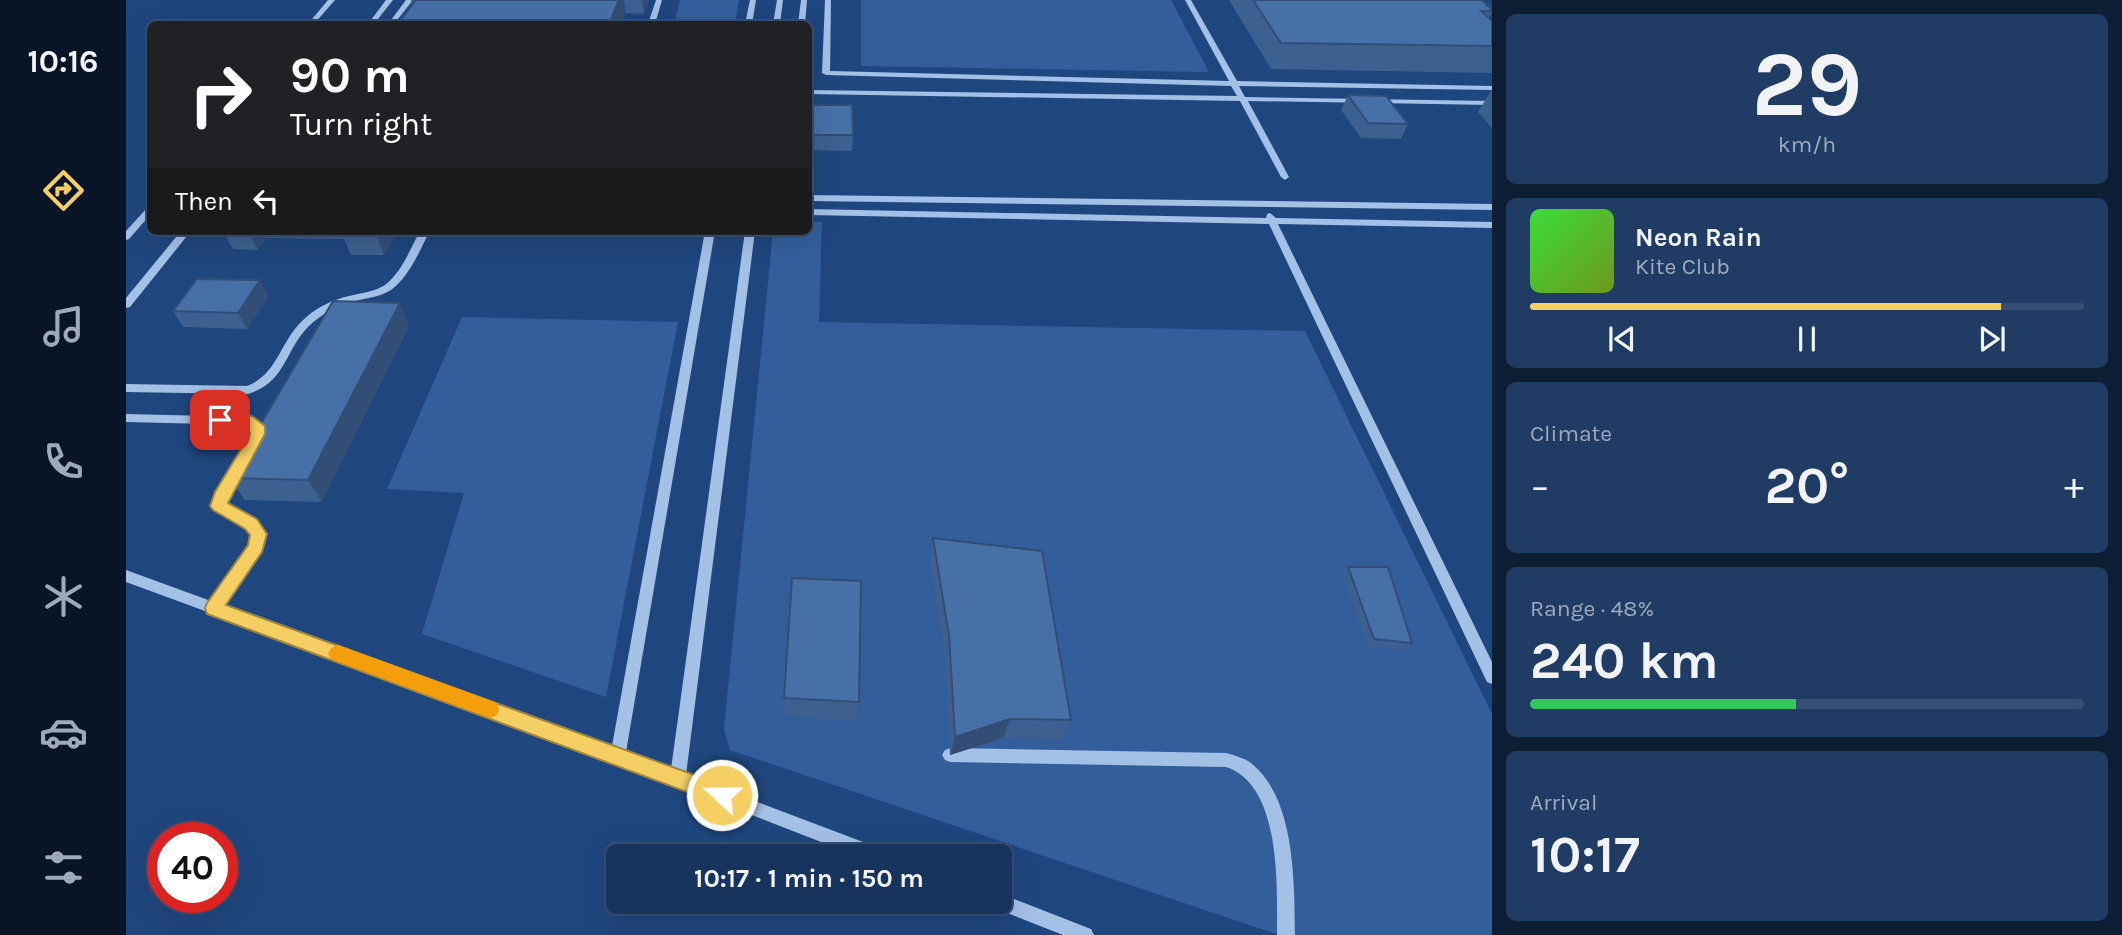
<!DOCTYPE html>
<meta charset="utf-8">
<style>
:root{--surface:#17345e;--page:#203c64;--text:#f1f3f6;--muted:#9eaabc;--line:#364f73;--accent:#f5cf63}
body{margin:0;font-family:Karla,sans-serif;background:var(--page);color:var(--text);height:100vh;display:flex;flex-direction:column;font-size:26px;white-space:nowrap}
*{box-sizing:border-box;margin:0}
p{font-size:23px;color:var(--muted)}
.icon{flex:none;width:38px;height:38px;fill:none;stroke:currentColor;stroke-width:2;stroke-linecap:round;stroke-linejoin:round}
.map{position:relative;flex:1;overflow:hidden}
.side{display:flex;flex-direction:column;gap:14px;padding:14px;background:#0d1d34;width:630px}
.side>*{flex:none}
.hud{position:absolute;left:21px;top:21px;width:665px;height:214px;border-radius:10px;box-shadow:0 7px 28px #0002,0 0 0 2px var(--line);background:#202124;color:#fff;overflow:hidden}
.speed{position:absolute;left:21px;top:822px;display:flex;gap:14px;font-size:35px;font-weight:700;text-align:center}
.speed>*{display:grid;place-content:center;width:91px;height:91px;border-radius:50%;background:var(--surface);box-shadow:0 7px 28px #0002,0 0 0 2px var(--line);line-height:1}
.speed .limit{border:10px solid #d22;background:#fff;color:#111}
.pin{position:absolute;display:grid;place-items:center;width:60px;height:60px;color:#fff;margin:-30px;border-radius:14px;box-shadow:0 4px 10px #0006}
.me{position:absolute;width:77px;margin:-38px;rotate:291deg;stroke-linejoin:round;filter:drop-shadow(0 0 5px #0008)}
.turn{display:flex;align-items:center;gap:24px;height:147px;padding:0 28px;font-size:32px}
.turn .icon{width:91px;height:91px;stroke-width:2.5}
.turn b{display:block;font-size:49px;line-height:60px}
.then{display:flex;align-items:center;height:66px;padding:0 28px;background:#0003;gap:14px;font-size:26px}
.big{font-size:52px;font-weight:700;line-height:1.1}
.side .tile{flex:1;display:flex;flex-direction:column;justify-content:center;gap:10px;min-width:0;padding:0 24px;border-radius:10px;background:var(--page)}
.side .dial{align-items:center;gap:0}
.dial b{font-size:91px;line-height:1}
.song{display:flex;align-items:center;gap:21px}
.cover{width:84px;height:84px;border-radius:10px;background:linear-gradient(135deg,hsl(120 70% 55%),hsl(80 70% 35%))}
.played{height:7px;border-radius:4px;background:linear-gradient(90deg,var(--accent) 85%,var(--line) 85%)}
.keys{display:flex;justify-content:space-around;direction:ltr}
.heat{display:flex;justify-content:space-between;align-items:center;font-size:38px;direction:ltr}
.charge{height:10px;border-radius:5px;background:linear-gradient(90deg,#34c759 48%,var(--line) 0)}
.trip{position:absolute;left:480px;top:844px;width:406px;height:70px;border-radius:10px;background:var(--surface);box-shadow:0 7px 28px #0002,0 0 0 2px var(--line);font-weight:700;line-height:70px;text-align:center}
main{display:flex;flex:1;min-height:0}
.dock{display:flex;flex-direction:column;width:126px;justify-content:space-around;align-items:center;background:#091526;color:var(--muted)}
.dock .icon{width:49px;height:49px}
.dock .on{color:var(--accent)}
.dock b{font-size:32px;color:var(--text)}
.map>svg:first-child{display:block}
.green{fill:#325f9c}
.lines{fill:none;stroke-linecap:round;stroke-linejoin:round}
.minor{fill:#a3c0e7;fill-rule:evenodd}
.wall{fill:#3e6090}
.shaded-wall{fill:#324e76}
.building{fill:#4870a8;stroke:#324e76;stroke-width:2}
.route{fill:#f5cf63;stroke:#9f8740;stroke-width:2}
.slow{fill:#f59e0b}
</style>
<main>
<nav class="dock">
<b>10:16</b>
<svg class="icon on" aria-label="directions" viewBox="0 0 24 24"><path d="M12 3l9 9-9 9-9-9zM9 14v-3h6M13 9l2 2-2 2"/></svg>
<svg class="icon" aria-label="music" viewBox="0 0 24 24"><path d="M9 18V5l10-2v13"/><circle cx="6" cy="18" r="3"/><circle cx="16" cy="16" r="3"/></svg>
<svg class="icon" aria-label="phone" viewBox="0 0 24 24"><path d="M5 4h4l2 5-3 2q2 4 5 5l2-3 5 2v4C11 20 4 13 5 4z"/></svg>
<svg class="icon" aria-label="climate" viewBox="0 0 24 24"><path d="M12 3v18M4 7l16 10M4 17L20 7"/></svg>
<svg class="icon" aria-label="car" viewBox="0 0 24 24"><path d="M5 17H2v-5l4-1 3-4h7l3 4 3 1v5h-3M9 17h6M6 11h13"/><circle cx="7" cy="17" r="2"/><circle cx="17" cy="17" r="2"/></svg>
<svg class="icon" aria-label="filters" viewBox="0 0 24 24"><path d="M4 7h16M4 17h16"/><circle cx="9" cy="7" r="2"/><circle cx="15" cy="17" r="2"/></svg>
</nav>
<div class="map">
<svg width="1366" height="935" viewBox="0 0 1366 935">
<rect width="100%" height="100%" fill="#1f467e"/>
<path class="green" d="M554,0H613L609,24H548Z
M735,0H1045L1083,72L735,66Z
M683,222H696L693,322L1179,331L1366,714V935H1153L604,750L598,729L647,231H682Z
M336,317L552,322L480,697L296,634L338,493L261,489Z"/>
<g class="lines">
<path class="minor" d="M202,0H209L188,24H182Z
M260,0H267L248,24H242Z
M280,0H287L268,24H262Z
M530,0H536L529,24H522Z
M624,0H630L626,24H619Z
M651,0H657L654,24H647Z
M675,0H681L679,24H672Z
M699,0H705L704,71L1103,81L1059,0H1065L1111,81L1366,86V90L1113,86L1119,97L1366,101V105L1122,101L1163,177L1159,180L1155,177L1114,101L682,94V90L1111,96L1105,86L700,75L696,73Z
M682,195L1366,204V210L682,201Z
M24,207V215L3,239L0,240V231L21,208Z
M682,209L1140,218L1141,214L1144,213L1150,218L1366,222V228L1152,224L1366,662V684L1361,682L1143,224L682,215Z
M55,231H65L4,307L0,308V298Z
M294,231H304C293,251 284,276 265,290C254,297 241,298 229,301C212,305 194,315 182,327C158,352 160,382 122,394L0,392V384L121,386C151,375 154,342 176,321C188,309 205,300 223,296C235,293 248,292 259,285C276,272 284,249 294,231Z
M579,231H589L500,752L545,769L619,231H629L560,775L753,848L759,850L761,856H731L492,763L0,582V570L85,601L124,545L126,535L120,528L89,510L87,506L108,464H116L118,467L100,504L130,520L140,534L135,551L97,606L486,746Z
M0,414L126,417L130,418L138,426L133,442L127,446L121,442L126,427L123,425L0,422Z
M824,748L1100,753C1108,755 1118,758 1125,763C1170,799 1168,883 1169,935H1151C1151,888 1156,785 1100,767L824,762L819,760L816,755L819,750Z
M873,893L965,929L968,935H937L866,907L864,901H873Z"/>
</g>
<path class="wall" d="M285,0H523L518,14L286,4Z
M1103,0H1356L1366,10V13L1363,18L1366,21V73L1145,69Z
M1365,91H1366V128L1352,112Z
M1222,95L1282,124L1275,139L1235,138L1215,110Z
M682,105L727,135L726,151L682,150Z
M97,231H272L258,255H225L218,239L140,238L132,250L107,249Z
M143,296L121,329L57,327L47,311Z
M283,326L196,502L119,500L103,478Z
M807,538L945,720L936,739L877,738L824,755L819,656L803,560Z
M1222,567L1286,643L1279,650L1242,647L1216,575Z
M658,698L733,702L731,721L659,717Z"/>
<path class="shaded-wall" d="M493,0H498L500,14L497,24H483Z
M516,0H523L518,14Z
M122,231H137L140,238L132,250Z
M250,231H272L258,255L249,233Z
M134,280L143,296L121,329L112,313Z
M274,303L283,326L196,502L182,480Z
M884,719L877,738L824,755L829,737Z"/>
<path class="building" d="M290,0H493L483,24H272Z
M1127,0H1356L1366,10V11H1355L1366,21V46L1155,43Z
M1222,95L1260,96L1282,124L1242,123Z
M682,105H726L727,135H682Z
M216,231H250L249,233L215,232Z
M71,279L134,280L112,313L47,311Z
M207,301L274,303L182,480L103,478Z
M807,538L916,551L945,720L884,719L829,737L823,635Z
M1222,567H1262L1286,643L1248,639Z
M666,578L735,581L733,702L658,698Z"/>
<path class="route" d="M94,414L126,416L139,426V434L102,503L131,519L141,534L136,552L100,605L596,785L603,788L606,795L603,802L596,805L81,614L79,608L81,603L122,545L124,535L119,529L87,510L84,506L89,492L124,434L122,427L88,424L86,420Z"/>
<path class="slow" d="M212,645L371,703L373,709L371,715L364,718L205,659L202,654L205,648Z"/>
</svg>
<div class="speed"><div class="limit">40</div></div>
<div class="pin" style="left:94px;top:420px;background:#d93025"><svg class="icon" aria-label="arrive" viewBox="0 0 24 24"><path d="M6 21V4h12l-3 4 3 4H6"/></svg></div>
<svg class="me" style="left:596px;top:795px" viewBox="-20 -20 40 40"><circle r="17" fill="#f5cf63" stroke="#fff" stroke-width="3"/><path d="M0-11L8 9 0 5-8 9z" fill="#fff"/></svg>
<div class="trip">10:17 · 1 min · 150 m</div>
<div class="hud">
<div class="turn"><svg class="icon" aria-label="right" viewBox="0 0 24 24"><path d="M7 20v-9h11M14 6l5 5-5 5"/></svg><div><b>90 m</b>Turn right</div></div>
<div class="then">Then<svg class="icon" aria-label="left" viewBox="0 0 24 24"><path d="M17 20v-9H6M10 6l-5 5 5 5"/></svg></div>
</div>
</div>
<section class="side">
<div class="tile dial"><b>29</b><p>km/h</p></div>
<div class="tile">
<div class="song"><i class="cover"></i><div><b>Neon Rain</b><p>Kite Club</p></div></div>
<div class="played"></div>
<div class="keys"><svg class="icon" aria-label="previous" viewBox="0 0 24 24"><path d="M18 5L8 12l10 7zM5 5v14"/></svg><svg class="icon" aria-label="pause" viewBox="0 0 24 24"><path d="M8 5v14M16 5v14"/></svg><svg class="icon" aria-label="next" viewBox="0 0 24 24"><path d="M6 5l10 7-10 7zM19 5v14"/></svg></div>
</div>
<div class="tile"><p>Climate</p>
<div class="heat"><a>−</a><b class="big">20°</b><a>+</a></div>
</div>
<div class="tile"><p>Range · 48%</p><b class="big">240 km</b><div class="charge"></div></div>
<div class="tile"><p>Arrival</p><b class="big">10:17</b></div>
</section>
</main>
